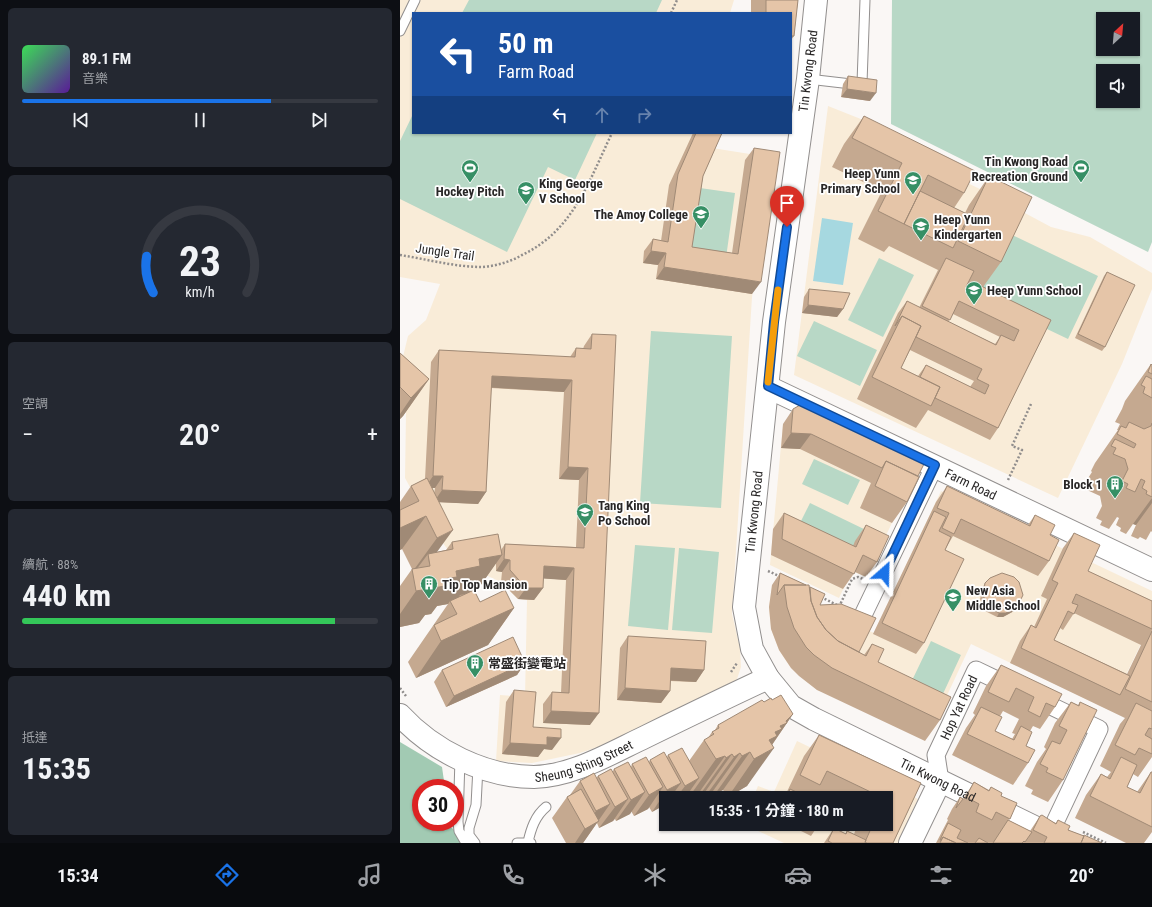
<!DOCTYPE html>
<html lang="zh-TW">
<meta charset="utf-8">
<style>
:root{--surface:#171b24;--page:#242831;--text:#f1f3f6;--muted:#9ea1a6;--line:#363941;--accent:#1a73e8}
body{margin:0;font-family:"Roboto Condensed","Noto Sans TC",sans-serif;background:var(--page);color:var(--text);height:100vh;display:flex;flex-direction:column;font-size:15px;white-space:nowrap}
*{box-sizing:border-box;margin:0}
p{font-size:13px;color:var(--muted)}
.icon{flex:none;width:22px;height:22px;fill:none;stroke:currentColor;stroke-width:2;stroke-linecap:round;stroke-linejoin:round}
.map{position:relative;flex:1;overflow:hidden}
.sheet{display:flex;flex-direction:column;gap:8px;padding:8px;background:#0d0f14;width:400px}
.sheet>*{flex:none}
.guide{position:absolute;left:12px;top:12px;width:380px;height:122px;border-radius:0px;box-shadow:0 1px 3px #0004;background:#1a4fa0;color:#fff;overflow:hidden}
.needle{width:26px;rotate:26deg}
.buttons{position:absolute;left:696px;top:12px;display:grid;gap:8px}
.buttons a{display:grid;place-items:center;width:44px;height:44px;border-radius:0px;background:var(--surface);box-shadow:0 1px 3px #0004;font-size:20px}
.speed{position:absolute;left:12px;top:779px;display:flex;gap:8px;font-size:20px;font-weight:700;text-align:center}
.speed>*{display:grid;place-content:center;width:52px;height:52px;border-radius:50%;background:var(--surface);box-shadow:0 1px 3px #0004;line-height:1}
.speed .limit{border:6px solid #d22;background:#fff;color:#111}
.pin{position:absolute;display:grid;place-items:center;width:34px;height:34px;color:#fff;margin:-41px -17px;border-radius:50% 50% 50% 0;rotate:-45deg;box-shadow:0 0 4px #0007}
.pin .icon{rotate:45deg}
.me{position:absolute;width:44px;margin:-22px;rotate:25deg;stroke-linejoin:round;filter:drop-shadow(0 0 3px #0008)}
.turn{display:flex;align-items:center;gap:14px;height:84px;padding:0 20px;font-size:18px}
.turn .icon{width:52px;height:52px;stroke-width:2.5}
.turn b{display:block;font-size:28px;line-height:34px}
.lanes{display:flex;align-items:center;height:38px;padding:0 20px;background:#0003;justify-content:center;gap:20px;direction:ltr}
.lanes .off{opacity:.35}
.big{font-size:30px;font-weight:700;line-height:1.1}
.sheet .widget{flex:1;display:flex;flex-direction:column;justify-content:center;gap:6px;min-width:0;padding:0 14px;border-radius:6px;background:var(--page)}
.sheet .dial{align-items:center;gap:0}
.dial svg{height:104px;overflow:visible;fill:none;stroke:var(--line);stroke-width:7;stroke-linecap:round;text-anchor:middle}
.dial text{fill:var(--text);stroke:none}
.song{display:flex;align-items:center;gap:12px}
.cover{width:48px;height:48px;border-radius:6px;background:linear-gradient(135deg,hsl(130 70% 55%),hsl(270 70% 35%))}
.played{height:4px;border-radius:2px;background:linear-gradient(90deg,var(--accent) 70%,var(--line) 70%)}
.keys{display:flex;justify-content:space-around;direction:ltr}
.heat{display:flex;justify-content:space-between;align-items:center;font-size:22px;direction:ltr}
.charge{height:6px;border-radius:3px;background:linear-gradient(90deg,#34c759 88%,var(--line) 0)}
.trip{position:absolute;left:259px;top:791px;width:234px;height:40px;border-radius:0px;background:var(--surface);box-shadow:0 1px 3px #0004;font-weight:700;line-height:40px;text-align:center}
.menu{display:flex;height:64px;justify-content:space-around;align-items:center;background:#090b0e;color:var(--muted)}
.menu .icon{width:28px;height:28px}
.menu .selected{color:var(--accent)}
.menu b{font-size:18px;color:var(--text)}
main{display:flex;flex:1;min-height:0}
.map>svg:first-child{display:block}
.education{fill:#f9ecd8}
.green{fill:#b8d8c6;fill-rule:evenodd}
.forest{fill:#a2cab3}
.water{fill:#a6d8e0}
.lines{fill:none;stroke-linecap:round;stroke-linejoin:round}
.service-casing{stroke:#928f8e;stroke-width:11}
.minor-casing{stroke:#928f8e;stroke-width:19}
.tertiary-casing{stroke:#928f8e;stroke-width:24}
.path{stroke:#908d8c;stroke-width:2.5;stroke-dasharray:2 2;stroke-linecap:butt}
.service{stroke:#fff;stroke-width:9}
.minor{stroke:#fff;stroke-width:17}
.tertiary{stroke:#fff;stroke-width:22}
.wall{fill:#c5a990;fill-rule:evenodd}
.shaded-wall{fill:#a08a76}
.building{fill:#e5c5a8;stroke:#a08a76}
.route-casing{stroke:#114b97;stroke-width:10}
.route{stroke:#1a73e8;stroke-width:7}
.slow{stroke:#f59e0b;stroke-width:7}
.labels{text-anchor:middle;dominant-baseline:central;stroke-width:3.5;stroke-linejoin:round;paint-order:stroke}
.street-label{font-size:13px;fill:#292727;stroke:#fff}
.poi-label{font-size:13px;font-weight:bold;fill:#292727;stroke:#fff;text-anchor:start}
</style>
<main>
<section class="sheet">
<div class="widget">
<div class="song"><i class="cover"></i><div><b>89.1 FM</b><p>音樂</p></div></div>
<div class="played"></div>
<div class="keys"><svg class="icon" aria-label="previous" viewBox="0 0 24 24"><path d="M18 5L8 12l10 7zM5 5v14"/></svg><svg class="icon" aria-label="pause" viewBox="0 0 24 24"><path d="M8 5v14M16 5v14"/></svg><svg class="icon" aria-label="next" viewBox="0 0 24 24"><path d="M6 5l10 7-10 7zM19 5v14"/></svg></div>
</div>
<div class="widget dial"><svg viewBox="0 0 100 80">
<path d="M14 69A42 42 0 1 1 86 69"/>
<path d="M14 69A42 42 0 0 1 9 41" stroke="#1a73e8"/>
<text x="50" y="56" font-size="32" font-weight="700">23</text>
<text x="50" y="72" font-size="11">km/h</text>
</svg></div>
<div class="widget"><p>空調</p>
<div class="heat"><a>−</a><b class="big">20°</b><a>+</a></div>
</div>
<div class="widget"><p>續航 · 88%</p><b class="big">440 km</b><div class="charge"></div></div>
<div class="widget"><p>抵達</p><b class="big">15:35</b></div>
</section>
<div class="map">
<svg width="752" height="843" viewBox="0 0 752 843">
<rect width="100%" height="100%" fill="#faf7f5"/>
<path class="education" d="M0,0H334L330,13H13V133H319L312,148L350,154L373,151L352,297L332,614L340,648L341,667L335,685L257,727L180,753L132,763L96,761L100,695L125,697L127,600L118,599L101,582L57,562L34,531L5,478L6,413L0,391V369L8,336L26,320L40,284L0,277Z
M428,106L481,127L480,141L582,190L651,227L690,237L752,273V289L722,364L658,498L394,375Z
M383,424L514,477L466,577L452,571L439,598L370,565Z
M541,491L752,591V621L709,710L571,644L536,719L417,690L391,668L379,650L371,629L369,607L372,585L474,633Z
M397,741L518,799L498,843H384L343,824H486V798H353L358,786L374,792Z"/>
<path class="green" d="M69,0H262L256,13H62Z
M492,0H752V242L748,252L491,124ZM703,19H733V49H703ZM703,71H733V101H703Z
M13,114V133H197L175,180L148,167L107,252L0,199V141Z
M300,188L335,193L326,258L291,253Z
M608,233L698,276L668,339L578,296Z
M479,258L514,275L483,337L448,320Z
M414,321L477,350L460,386L397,356Z
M251,331L332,336L321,508L240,503Z
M414,459L460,480L448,505L402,484Z
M410,503L468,531L453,562L395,533Z
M235,545L275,548L268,630L228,626Z
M279,548L319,552L312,633L272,630Z
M531,641L561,655L535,711L504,697Z"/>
<path class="forest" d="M0,742L42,767L45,788H21V822H48L49,826L72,843H0Z"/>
<path class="water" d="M422,218L453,223L443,285L413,281Z"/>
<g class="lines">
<g class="service-casing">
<path id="service" d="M0,31L15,0
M408,79L460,85L462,83L465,0
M60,759L58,822L59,831L66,843
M128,842C131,829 135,816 146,807
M75,843L69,835V828L76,805L78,767
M117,843H131"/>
</g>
<g class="minor-casing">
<g id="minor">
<path d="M464,613L535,465"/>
<path id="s1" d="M540,781L536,755L576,670L699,729L649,835"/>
</g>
</g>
<g class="tertiary-casing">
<g id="tertiary">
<path id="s2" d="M416,0L408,79L374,322L344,607L352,649L368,678L391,706L414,719L667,843"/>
<path id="s3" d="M368,387L752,570"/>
<path id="s4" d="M0,715C33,751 85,777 134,777C173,776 211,753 245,737C286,717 327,697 368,678"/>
<path d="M510,843L540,781"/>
</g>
</g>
<path class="path" d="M271,13L277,0
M0,255C26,259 55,267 82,267C96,266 110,262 122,255C173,231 189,181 212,133
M608,480L622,450L612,446L631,404
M368,571L379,576
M421,597L439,606
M439,607L452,579L458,577L463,579
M331,672L337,663
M0,688L6,696
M683,832L706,843"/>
<use href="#service" class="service"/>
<use href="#minor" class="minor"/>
<use href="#tertiary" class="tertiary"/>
</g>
<path class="wall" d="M351,0H398L394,36L391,40V13H351Z
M448,76L470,101L441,97L443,84Z
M464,116L564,193L554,208L565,213L569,205L589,176L601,262L583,287L651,320L598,428L590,440L528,410L516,428L457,399L498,313L507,301L519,308L538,270L489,246L484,252L458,239L482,191L432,167L444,144ZM567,284L573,286L571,289L566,287ZM553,314L600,337L595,344L548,322ZM510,350L574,381L570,387L526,365L518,376L501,368Z
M293,133H322L303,176L292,247L332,253L345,160L354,148L352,294L256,279L258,265L243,263L244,251L253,239L261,241L269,185Z
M707,272L705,347L702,351L675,338L704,276Z
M409,289L443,309L437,317L402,313L404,297Z
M192,334L190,725L143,723V704L152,692L161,693L166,580L143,578V588L134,600L118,599L101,582L102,572L96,571V563L75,592L80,602L114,608L88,645L16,678L8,662L48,604L37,606L31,614L25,615L19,623L0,627V586L12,569L2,549L0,550V502L11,486L25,479L31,362L39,350L170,357L176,348L183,349L184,346ZM91,388L164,392L159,479L179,480L176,547L105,544L101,550L52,542L46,550L37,552L39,502L78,504L86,492ZM32,488H35L34,494Z
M0,353L29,379L3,416L0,419Z
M751,364L752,365V532L751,531L746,540L740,537L738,539L731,536L736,525L733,524L726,534L720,531L721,528L716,525L719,518L717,517L709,529L700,525L702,521L696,518L702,506L700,496L687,490L690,485L685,483L692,472L691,471L695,463L718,430H717L720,424L715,422L722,409L725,401Z
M393,409L518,476L507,502L492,523L460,508L471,483L400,449L381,448L383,424Z
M547,486L628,525L635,515L650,535L649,561L638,576L553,536L545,550L524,643L516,654L473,634L536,502Z
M384,513L453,546L455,541L466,525L477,562L466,577L455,572L443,589L371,555L373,529Z
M674,533L688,571L752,601V757L738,777L733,774L727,787L737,792L751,772H752V832L744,843H726L675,818L686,795L701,774L707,777L711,772L700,766L720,724L725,718L610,663L620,641L631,625L634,627L647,599L641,596L663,548ZM674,613L741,645L727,674L654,640L660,628L663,630Z
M380,573L410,587L420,605L459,652L464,655L472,644L478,662L540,720L525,741L417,690L399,676L391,668L379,650L371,629L369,607L372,585Z
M585,583L614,611L603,617H597L585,611L580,599L583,587Z
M228,636L304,670L296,682L270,681V691L261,703L217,700L220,648Z
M125,663L117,675L46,707L34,682L42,670Z
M601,665L655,707L640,729L633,726L630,731L626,746L628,763L613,785L552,755L566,728L575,715L573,713L586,686ZM603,711L619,719L612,733L615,734L612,739L595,731L600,716Z
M114,690L133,727L152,750L144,749L138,757L102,754L106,702Z
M372,700L393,714L372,745L347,786L328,797L323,790L315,794L313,791L307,794L305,792L299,796L298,794L289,797L288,794L285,798H266V804L252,812L249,807L248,809L234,816L231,811L230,814L216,821L215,819L213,821L199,828L197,823L183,843H166L152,818L167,797L170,795L180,781L196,778L198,776L213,771L214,769L231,767L232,764L249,762L250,760L267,757L268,755L289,761L304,740L308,738L312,732L315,730L318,725L364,702Z
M671,702L678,705L680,702L663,780L648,802L631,794L633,790L625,786L637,762L646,749L644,747L655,723Z
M419,735L521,783L493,843H424L434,828L445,834L447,831L454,834L458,824H486V798H424L414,793L411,798H384L404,756Z
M574,782L589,790L591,787L601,796L610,819L608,820L630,831L640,816L656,823L658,820L668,830L702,843H536L548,820L547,819L552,809L560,797L563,799Z
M387,824H419L411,836Z"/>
<path class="shaded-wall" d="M447,89L476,93L470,101L441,97Z
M251,251L266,253L258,265L243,263Z
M264,267L361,282L352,294L256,279Z
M408,305L443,309L437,317L402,313Z
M92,376L172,380L164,392L83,387Z
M29,379L3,416L0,419V414L11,398Z
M391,433L411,434L400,449L381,448Z
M168,467L188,468L179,480L159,479Z
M33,476H43L35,488H25Z
M42,490L86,492L78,504L34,502Z
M752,498V503L736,525L733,524Z
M26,516L2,549L0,550V528Z
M53,530L29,563L28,554L16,570L13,571L37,538Z
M102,555L76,592L60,595L55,603L50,601L48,604L37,606L31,614L25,615L19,623L0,627V614L16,591L43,579L56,571L79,559Z
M104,559L110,560L102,572L96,571Z
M144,566L174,568L166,580L135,578Z
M126,588H143L134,600L118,599Z
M617,607L614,611L603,617H597L599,613Z
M114,608L88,645L16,678L41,641Z
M125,663L117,675L46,707L54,696Z
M271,668L304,670L296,682L263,680Z
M225,688L270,691L261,703L217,700Z
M151,711L199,713L190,725L143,723Z
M393,714L367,752L374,748L347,786L328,797L354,759L375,732Z
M147,737L161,738L152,750L144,749L138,757L102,754L110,743Z
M350,752L323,790L315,794L342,756Z
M340,753L313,791L307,794L334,757Z
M332,754L305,792L299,796L326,758Z
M325,756L298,794L289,797L316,759Z
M299,778L285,798H276L285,786Z
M281,783L270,798H266V804L252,812L267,790Z
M263,787L248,809L234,816L249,795Z
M245,792L230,814L216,821L231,800Z
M228,799L213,821L199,828L215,807Z
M210,804L183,843H175L196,811Z"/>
<path class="building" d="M366,0H398L394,36H391V13H347H366Z
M448,76L477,80L476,93L447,89Z
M464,116L575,171L564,193L528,175L504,224L478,211L502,163L452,138Z
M296,133H322L303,176L292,247L338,254L354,148L380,152L361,282L264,267L266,253L251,251L253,239L268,242L278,174Z
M589,176L632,197L601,262L558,241Z
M520,191L569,215L553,248L504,224Z
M546,258L574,271L566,287L572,290L575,283L651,320L598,428L535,398L540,387L520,377L526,365L585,394L589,385L577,379L582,369L516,337L521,326L502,316L495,326L507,301L596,345L601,335L614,341L619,330L559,301L550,320L522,306Z
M707,272L735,285L705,347L678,334Z
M409,289L450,293L443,309L408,305Z
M502,316L521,326L501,368L540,387L531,406L472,377Z
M192,334L216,335L199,713L151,711L152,692L169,693L174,568L144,566L143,588H126L110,570V560L104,559L105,544L184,548L188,468L168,467L172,380L92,376L86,492L42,490L43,476H33L39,350L175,357L176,348L191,349Z
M0,353L29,379L11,398L0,387Z
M751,364L752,365V374L748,372Z
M746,376L752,379V398L743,393L745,387L741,385Z
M402,404L525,462L518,476L486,461L482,468L411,434L391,433L393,409Z
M729,422L744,429L751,426L752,423V497L746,494L747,491L742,488L745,481L741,479L735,492L726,488L728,484L722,481L728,469L725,459L713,454L716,448L711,446L715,439L734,448L736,444L717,434L721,426L726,428Z
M486,461L519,477L507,502L475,486Z
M27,478L53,530L37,538L26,516L0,528V510L19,501L11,486Z
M547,486L630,526L635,515L655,525L650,535L659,540L649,561L561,519L554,534L542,528L549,513L537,508Z
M534,511L546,517L539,531L551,537L545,550L564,559L524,643L482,623Z
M384,513L456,547L466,525L489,536L477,562L463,555L454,574L382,539Z
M674,533L700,545L688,571L752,601V629L676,594L672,603L678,605L674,614L668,611L654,640L730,676L720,695L621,648L631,625L636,628L658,583L652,580Z
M98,534L102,555L79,559L80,566L56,571L57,577L43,579L45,586L16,591L12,569L30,566L28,554L53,549L52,542Z
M380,573L406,585H384L377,595Z
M602,573L614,577L619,582L623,595L617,607L606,613H599L588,607L583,595L585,583L590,578Z
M384,585H409L411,601L417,617L426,630L438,641L466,656L472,644L484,649L478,662L551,697L540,720L432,668L414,655L406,647L394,628L387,607Z
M410,587L425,594L420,605L441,604L476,618L459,652L438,641L426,630L417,617L411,601Z
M74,590L80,602L105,590L114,608L41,641L34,625L57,614L50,601Z
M752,631V702L725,689Z
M228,636L306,641L304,670L271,668L270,691L225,688Z
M113,637L125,663L54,696L42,670Z
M601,665L662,694L655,707L646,703L640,717L628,711L634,697L616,688L609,702L588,692Z
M114,690L136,692L133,727L161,729V738L147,737V745L110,743Z
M381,695L393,714L386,721L387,723L380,726L382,729L375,732L377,736L369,740L374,748L354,759L350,752L342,756L340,753L334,757L332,754L326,758L325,756L316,759L304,740L314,734L312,732L319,728L318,725L362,700L364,702L371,698L372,700Z
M671,702L679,706L680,702L697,710L663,780L646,772L648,768L640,764L652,741L660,744L667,730L659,726Z
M736,703L752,711V729L749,728L745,735L752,739V754L739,748L735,755L715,745Z
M581,707L602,717L595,731L614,740L621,726L632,732L626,746L635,750L628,763L567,734Z
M419,735L521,783L493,843H467L465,842L473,824H486V798H475L477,795L427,771L420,785L400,775Z
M282,748L299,778L285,786L268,755Z
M264,752L281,783L267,790L250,760Z
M246,757L263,787L249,795L232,764Z
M721,757L737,765L727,787L740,793L751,772H752V827L690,796L701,774L710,779Z
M228,762L245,792L231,800L214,769Z
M211,769L228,799L215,807L198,776Z
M194,773L210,804L196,811L180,781Z
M574,782L589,791L591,787L602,793L601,796L617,803L610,819L596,812L592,820L576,812L579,804L566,797Z
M181,789L199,821L185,829L167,797Z
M390,789L409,798H386Z
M560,797L563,799L556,808Z
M642,815L656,824L658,820L670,826L668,830L684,836L681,843H644L647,837L633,830L640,816Z
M608,820L632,832L625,842L624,841L622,843H593Z
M548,823L561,830L557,838L568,843H556L543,837L541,840H540Z
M409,824H419L417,828Z
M434,828L446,834L447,831L466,840L465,843H432L428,841Z
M684,835L702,843H681L684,836H683Z
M543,837L556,843H540Z
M579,838L588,843H575Z"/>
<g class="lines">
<g class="route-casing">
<path id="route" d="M387,227L374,322L368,386L535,465L484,573"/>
</g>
<use href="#route" class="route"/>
<path class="slow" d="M368,382L378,290"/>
</g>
<defs>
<g id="stadium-pin" transform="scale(0.9)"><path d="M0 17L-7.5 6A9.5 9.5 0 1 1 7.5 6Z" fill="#368f65" stroke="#fff"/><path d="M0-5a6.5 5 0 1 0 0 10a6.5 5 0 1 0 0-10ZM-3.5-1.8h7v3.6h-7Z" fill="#fff"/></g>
<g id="school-pin" transform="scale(0.9)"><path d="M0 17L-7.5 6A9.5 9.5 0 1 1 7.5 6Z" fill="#368f65" stroke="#fff"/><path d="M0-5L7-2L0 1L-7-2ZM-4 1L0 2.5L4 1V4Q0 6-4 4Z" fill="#fff"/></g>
<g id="building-pin" transform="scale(0.9)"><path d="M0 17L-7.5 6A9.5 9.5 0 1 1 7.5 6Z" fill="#368f65" stroke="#fff"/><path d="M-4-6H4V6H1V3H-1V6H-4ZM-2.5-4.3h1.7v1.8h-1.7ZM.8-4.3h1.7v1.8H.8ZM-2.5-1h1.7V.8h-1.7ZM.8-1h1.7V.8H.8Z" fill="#fff"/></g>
</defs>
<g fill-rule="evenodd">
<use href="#stadium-pin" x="70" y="168"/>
<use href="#stadium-pin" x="681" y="168"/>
<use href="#school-pin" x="513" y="180"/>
<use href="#school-pin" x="126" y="190"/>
<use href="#school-pin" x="301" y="214"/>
<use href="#school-pin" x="521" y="226"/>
<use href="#school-pin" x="574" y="290"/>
<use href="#building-pin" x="715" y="484"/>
<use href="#school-pin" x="185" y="512"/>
<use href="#building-pin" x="29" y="584"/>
<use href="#school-pin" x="553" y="597"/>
<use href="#building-pin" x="75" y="663"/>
</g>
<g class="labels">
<g class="street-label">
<text transform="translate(408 71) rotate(-83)">Tin Kwong Road</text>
<text transform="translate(45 252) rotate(8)">Jungle Trail</text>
<text stroke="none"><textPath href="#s3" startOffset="225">Farm Road</textPath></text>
<text transform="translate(354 512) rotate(-84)">Tin Kwong Road</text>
<text stroke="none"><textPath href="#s1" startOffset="79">Hop Yat Road</textPath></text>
<text stroke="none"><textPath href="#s4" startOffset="204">Sheung Shing Street</textPath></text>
<text stroke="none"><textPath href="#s2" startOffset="888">Tin Kwong Road</textPath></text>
</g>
<g class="poi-label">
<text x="668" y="161" text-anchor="end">Tin Kwong Road<tspan x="668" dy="15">Recreation Ground</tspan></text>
<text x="500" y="173" text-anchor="end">Heep Yunn<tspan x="500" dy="15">Primary School</tspan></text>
<text x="139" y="183">King George<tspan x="139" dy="15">V School</tspan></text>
<text x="70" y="191" text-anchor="middle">Hockey Pitch</text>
<text x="288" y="214" text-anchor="end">The Amoy College</text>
<text x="534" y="219">Heep Yunn<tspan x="534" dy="15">Kindergarten</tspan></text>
<text x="587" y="290">Heep Yunn School</text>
<text x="702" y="484" text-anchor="end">Block 1</text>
<text x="198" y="505">Tang King<tspan x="198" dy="15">Po School</tspan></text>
<text x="42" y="584">Tip Top Mansion</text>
<text x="566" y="590">New Asia<tspan x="566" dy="15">Middle School</tspan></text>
<text x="88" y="663">常盛街變電站</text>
</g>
</g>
</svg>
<div class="buttons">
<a><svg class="needle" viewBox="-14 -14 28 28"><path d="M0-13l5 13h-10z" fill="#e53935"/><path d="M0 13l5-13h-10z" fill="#9ea1a6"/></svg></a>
<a><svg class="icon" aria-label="sound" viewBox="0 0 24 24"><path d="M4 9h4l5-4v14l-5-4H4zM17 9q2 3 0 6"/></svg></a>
</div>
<div class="speed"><div class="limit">30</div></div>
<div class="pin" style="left:387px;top:227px;background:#d93025"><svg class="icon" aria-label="arrive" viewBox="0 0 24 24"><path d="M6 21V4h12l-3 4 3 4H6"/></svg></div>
<svg class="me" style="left:484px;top:573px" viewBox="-20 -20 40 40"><path d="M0-17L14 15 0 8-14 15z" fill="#1a73e8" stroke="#fff" stroke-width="4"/></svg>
<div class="trip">15:35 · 1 分鐘 · 180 m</div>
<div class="guide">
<div class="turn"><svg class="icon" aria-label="left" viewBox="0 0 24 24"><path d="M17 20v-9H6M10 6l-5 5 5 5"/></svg><div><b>50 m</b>Farm Road</div></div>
<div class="lanes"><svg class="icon" aria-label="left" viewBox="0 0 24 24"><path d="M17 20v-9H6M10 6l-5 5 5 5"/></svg><svg class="icon off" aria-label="ahead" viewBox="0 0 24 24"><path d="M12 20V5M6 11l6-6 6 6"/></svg><svg class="icon off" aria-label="right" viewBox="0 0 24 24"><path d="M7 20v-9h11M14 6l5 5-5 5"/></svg></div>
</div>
</div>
</main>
<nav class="menu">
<b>15:34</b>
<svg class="icon selected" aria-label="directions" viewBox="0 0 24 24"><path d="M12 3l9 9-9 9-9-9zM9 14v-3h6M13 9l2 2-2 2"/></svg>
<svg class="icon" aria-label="music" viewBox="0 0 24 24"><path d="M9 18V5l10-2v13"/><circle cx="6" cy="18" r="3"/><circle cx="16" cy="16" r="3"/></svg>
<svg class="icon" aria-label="phone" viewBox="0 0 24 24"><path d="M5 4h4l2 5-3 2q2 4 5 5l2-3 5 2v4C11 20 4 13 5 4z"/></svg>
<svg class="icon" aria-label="climate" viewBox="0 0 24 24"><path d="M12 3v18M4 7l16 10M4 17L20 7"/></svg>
<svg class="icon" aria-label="car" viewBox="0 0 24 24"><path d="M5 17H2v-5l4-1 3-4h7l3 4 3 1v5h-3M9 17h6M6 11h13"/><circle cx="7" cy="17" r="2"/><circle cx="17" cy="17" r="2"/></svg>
<svg class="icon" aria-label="filters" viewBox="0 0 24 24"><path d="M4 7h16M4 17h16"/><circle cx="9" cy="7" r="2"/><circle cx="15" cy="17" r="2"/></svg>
<b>20°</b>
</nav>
